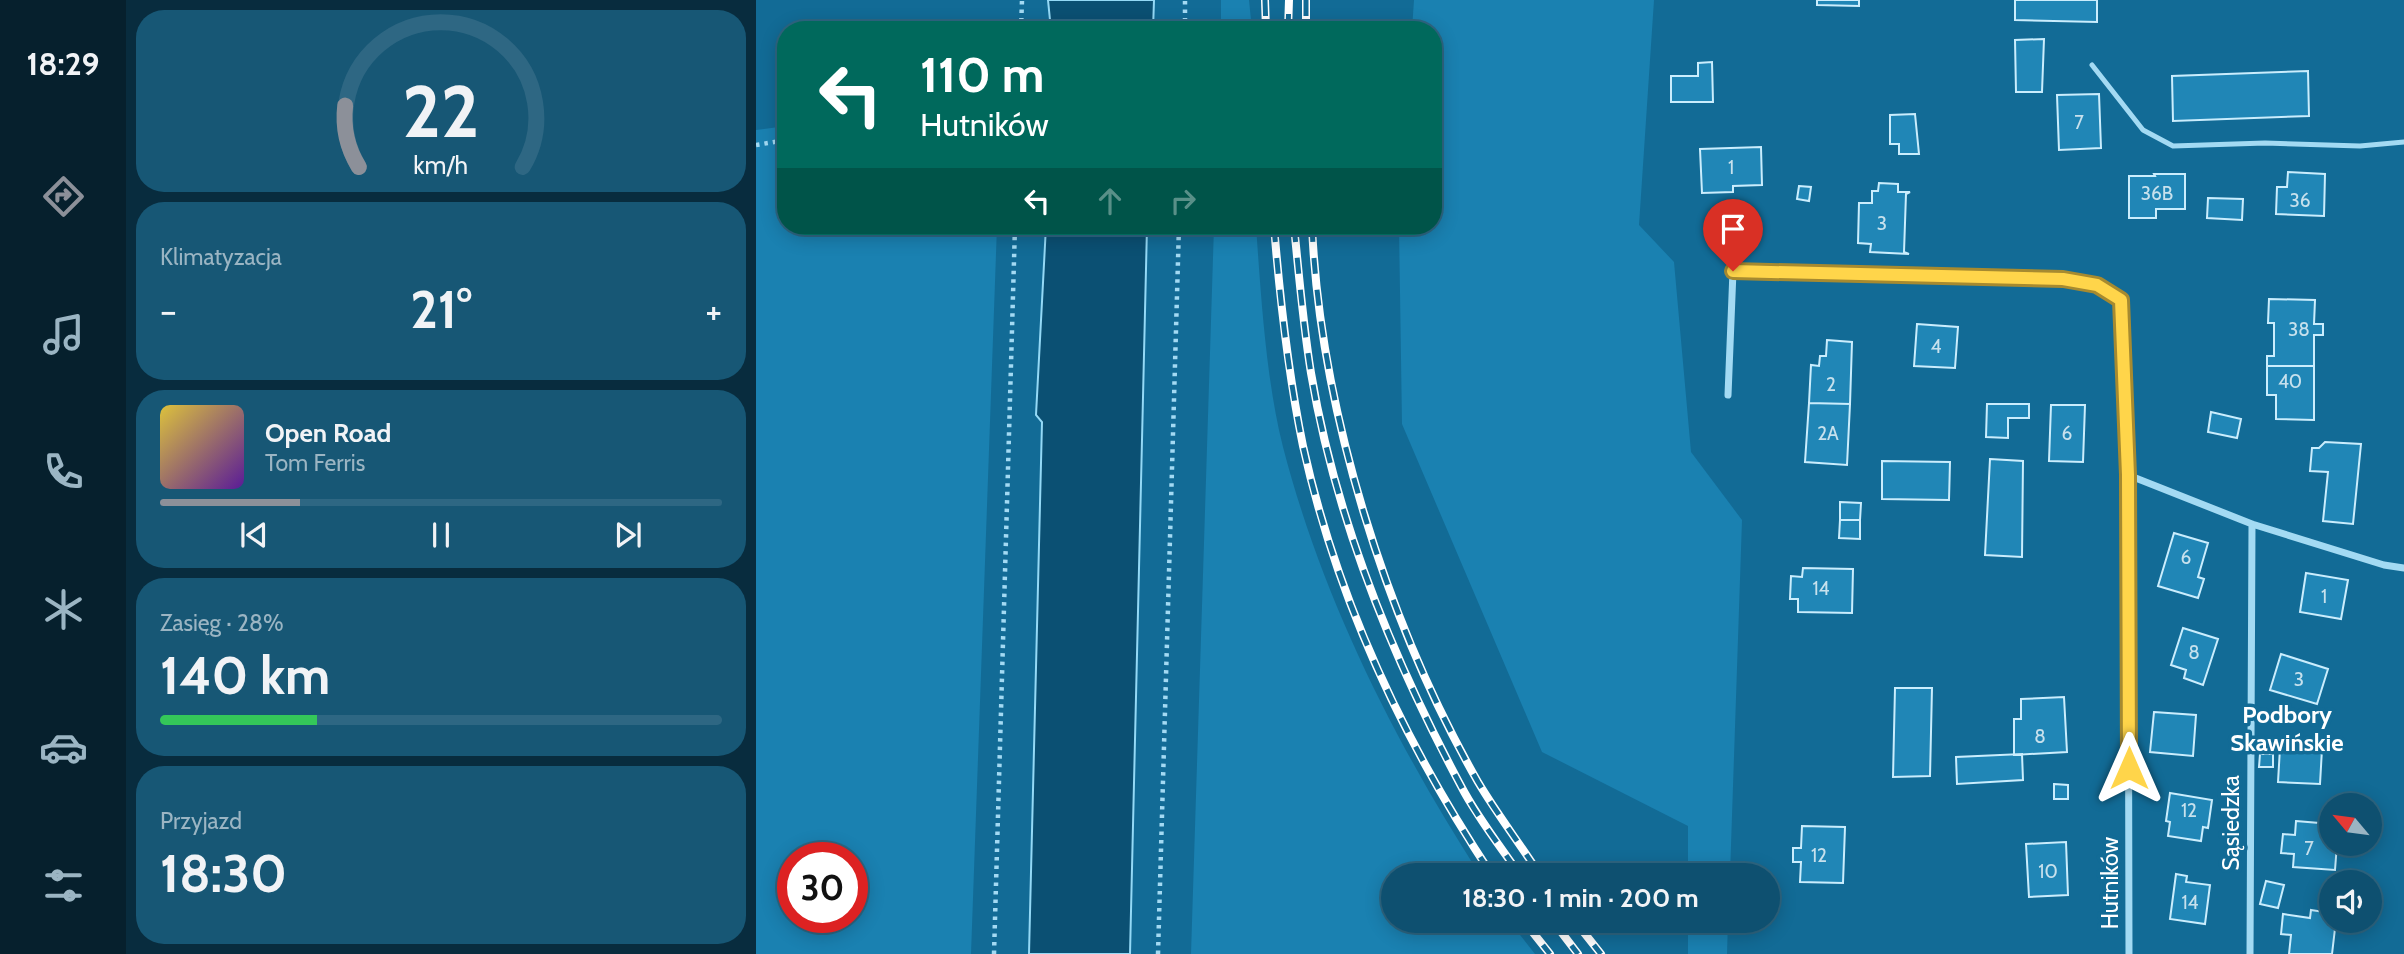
<!DOCTYPE html>
<html lang="pl">
<meta charset="utf-8">
<style>
:root{--surface:#0e5070;--page:#175775;--text:#f1f3f6;--muted:#9bb5c3;--line:#2e6783;--accent:#8c9099}
body{margin:0;font-family:Cabin,sans-serif;background:var(--page);color:var(--text);height:100vh;display:flex;flex-direction:column;font-size:26px;white-space:nowrap}
*{box-sizing:border-box;margin:0}
p{font-size:23px;color:var(--muted)}
.icon{flex:none;width:38px;height:38px;fill:none;stroke:currentColor;stroke-width:2;stroke-linecap:round;stroke-linejoin:round}
.map{position:relative;flex:1;overflow:hidden}
.sheet{display:flex;flex-direction:column;gap:10px;padding:10px;background:#082c3e;width:630px}
.sheet>*{flex:none}
.top-card{position:absolute;left:21px;top:21px;width:665px;height:214px;border-radius:28px;box-shadow:0 4px 18px #0003,0 0 0 2px var(--line);background:#00695c;color:#fff;overflow:hidden}
.needle{width:46px;rotate:299deg}
.controls{position:absolute;left:1563px;top:793px;display:grid;gap:14px}
.controls a{display:grid;place-items:center;width:63px;height:63px;border-radius:50%;background:var(--surface);box-shadow:0 4px 18px #0003,0 0 0 2px var(--line);font-size:35px}
.speed{position:absolute;left:21px;top:842px;display:flex;gap:14px;font-size:35px;font-weight:700;text-align:center}
.speed>*{display:grid;place-content:center;width:91px;height:91px;border-radius:50%;background:var(--surface);box-shadow:0 4px 18px #0003,0 0 0 2px var(--line);line-height:1}
.speed .limit{border:10px solid #d22;background:#fff;color:#111}
.pin{position:absolute;display:grid;place-items:center;width:60px;height:60px;color:#fff;margin:-72px -30px;border-radius:50% 50% 50% 0;rotate:-45deg;box-shadow:0 0 7px #0007}
.pin .icon{rotate:45deg}
.me{position:absolute;width:77px;margin:-38px;rotate:0deg;stroke-linejoin:round;filter:drop-shadow(0 0 5px #0008)}
.turn{display:flex;align-items:center;gap:24px;height:147px;padding:0 28px;font-size:32px}
.turn .icon{width:91px;height:91px;stroke-width:2.5}
.turn b{display:block;font-size:49px;line-height:60px}
.lanes{display:flex;align-items:center;height:66px;padding:0 28px;background:#0003;justify-content:center;gap:35px;direction:ltr}
.lanes .off{opacity:.35}
.big{font-size:52px;font-weight:700;line-height:1.1}
.sheet .tile{flex:1;display:flex;flex-direction:column;justify-content:center;gap:10px;min-width:0;padding:0 24px;border-radius:28px;background:var(--page)}
.sheet .dial{align-items:center;gap:0}
.dial svg{height:182px;overflow:visible;fill:none;stroke:var(--line);stroke-width:7;stroke-linecap:round;text-anchor:middle}
.dial text{fill:var(--text);stroke:none}
.song{display:flex;align-items:center;gap:21px}
.cover{width:84px;height:84px;border-radius:10px;background:linear-gradient(135deg,hsl(50 70% 55%),hsl(270 70% 35%))}
.played{height:7px;border-radius:4px;background:linear-gradient(90deg,var(--accent) 25%,var(--line) 25%)}
.keys{display:flex;justify-content:space-around;direction:ltr}
.heat{display:flex;justify-content:space-between;align-items:center;font-size:38px;direction:ltr}
.charge{height:10px;border-radius:5px;background:linear-gradient(90deg,#34c759 28%,var(--line) 0)}
.trip{position:absolute;left:625px;top:863px;width:399px;height:70px;border-radius:35px;background:var(--surface);box-shadow:0 4px 18px #0003,0 0 0 2px var(--line);font-weight:700;line-height:70px;text-align:center}
main{display:flex;flex:1;min-height:0}
.dock{display:flex;flex-direction:column;width:126px;justify-content:space-around;align-items:center;background:#06202d;color:var(--muted)}
.dock .icon{width:49px;height:49px}
.dock .current{color:var(--accent)}
.dock b{font-size:32px;color:var(--text)}
.map>svg:first-child{display:block}
.green{fill:#1a81b1;fill-rule:evenodd}
.water{fill:#0b5073;stroke:#94d9f6;stroke-width:2}
.building{fill:#2086b6;stroke:#caedfd;stroke-width:2}
.lines{fill:none;stroke-linecap:round;stroke-linejoin:round}
.path{stroke:#a3daf3;stroke-width:4.5;stroke-dasharray:3.5 5;stroke-linecap:butt}
.lane{stroke:#a3daf3;stroke-width:5}
.street{stroke:#a3daf3;stroke-width:7}
.rail-casing{stroke:#fff;stroke-width:8}
.rail{stroke:#126b96;stroke-width:5;stroke-dasharray:16;stroke-linecap:butt}
.route-casing{stroke:#a68a30;stroke-width:18}
.route{stroke:#ffd54a;stroke-width:12}
.labels{text-anchor:middle;dominant-baseline:central;stroke-width:7;stroke-linejoin:round;paint-order:stroke}
.number-label{font-size:19px;fill:#c7e1ed}
.street-label{font-size:23px;fill:#fff;stroke:#126b96}
.neighbourhood-label{font-size:24px;font-weight:bold;fill:#fff;stroke:#126b96}
</style>
<main>
<nav class="dock">
<b>18:29</b>
<svg class="icon current" aria-label="directions" viewBox="0 0 24 24"><path d="M12 3l9 9-9 9-9-9zM9 14v-3h6M13 9l2 2-2 2"/></svg>
<svg class="icon" aria-label="music" viewBox="0 0 24 24"><path d="M9 18V5l10-2v13"/><circle cx="6" cy="18" r="3"/><circle cx="16" cy="16" r="3"/></svg>
<svg class="icon" aria-label="phone" viewBox="0 0 24 24"><path d="M5 4h4l2 5-3 2q2 4 5 5l2-3 5 2v4C11 20 4 13 5 4z"/></svg>
<svg class="icon" aria-label="climate" viewBox="0 0 24 24"><path d="M12 3v18M4 7l16 10M4 17L20 7"/></svg>
<svg class="icon" aria-label="car" viewBox="0 0 24 24"><path d="M5 17H2v-5l4-1 3-4h7l3 4 3 1v5h-3M9 17h6M6 11h13"/><circle cx="7" cy="17" r="2"/><circle cx="17" cy="17" r="2"/></svg>
<svg class="icon" aria-label="filters" viewBox="0 0 24 24"><path d="M4 7h16M4 17h16"/><circle cx="9" cy="7" r="2"/><circle cx="15" cy="17" r="2"/></svg>
</nav>
<section class="sheet">
<div class="tile dial"><svg viewBox="0 0 100 80">
<path d="M14 69A42 42 0 1 1 86 69"/>
<path d="M14 69A42 42 0 0 1 8 42" stroke="#8c9099"/>
<text x="50" y="56" font-size="32" font-weight="700">22</text>
<text x="50" y="72" font-size="11">km/h</text>
</svg></div>
<div class="tile"><p>Klimatyzacja</p>
<div class="heat"><a>−</a><b class="big">21°</b><a>+</a></div>
</div>
<div class="tile">
<div class="song"><i class="cover"></i><div><b>Open Road</b><p>Tom Ferris</p></div></div>
<div class="played"></div>
<div class="keys"><svg class="icon" aria-label="previous" viewBox="0 0 24 24"><path d="M18 5L8 12l10 7zM5 5v14"/></svg><svg class="icon" aria-label="pause" viewBox="0 0 24 24"><path d="M8 5v14M16 5v14"/></svg><svg class="icon" aria-label="next" viewBox="0 0 24 24"><path d="M6 5l10 7-10 7zM19 5v14"/></svg></div>
</div>
<div class="tile"><p>Zasięg · 28%</p><b class="big">140 km</b><div class="charge"></div></div>
<div class="tile"><p>Przyjazd</p><b class="big">18:30</b></div>
</section>
<div class="map">
<svg width="1648" height="954" viewBox="0 0 1648 954">
<rect width="100%" height="100%" fill="#126b96"/>
<path class="green" d="M465,0H493L496,30H465Z
M658,0H898L883,225L918,262L935,452L986,520L974,875H932V826L786,752L646,424L643,226H677V30H656Z
M30,126V226H241L215,954H0V130ZM37,858H96V917H37Z
M458,226H500C505,296 510,380 527,447C567,601 639,742 724,875H637V920L753,921L779,954H435Z
M932,921H972L971,954H932Z"/>
<path class="water" d="M292,0H398L397,30H295Z
M290,226H391L374,954H273L286,422L280,415Z"/>
<path class="building" d="M1061,0H1103V6L1061,5Z
M1259,0H1341V22L1259,20Z
M1288,39L1286,92H1260L1259,40Z
M956,62L957,102H915V76H942V63Z
M1552,71L1553,116L1417,121L1416,76Z
M1343,94L1345,148L1303,150L1301,95Z
M1159,114L1163,154H1143V144H1134V115Z
M1005,147L1006,185L977,186V192L946,193L944,149Z
M1532,172L1569,174L1568,216L1520,214L1521,187H1531Z
M1398,174H1429V209H1400V218H1373V176H1399Z
M1123,183L1142,184V192H1154L1150,194L1148,252L1153,254L1114,252L1115,244L1102,243L1103,203H1116V191H1122Z
M1043,186L1055,187L1053,201L1041,199Z
M1452,198L1487,199L1486,220L1451,218Z
M1513,299L1559,300L1558,324H1567V335H1558V366H1511V356H1518V323H1512Z
M1161,324L1202,327L1199,368L1158,366Z
M1071,340L1096,342L1094,404L1053,403L1055,365L1063,366L1064,356H1070Z
M1511,366H1558V420L1520,419V395H1511Z
M1053,403L1094,404L1091,465L1049,462Z
M1231,404H1273V418H1252V438L1230,437Z
M1295,405H1329L1327,462L1293,461Z
M1455,412L1485,419L1481,438L1452,432Z
M1569,442L1605,444L1597,524L1567,521L1572,472L1554,471L1556,448H1563Z
M1234,459L1267,461L1266,557L1229,555Z
M1126,461L1194,462L1193,500L1126,499Z
M1084,502L1105,503L1104,520H1084Z
M1084,520H1104V539L1083,538Z
M1418,533L1452,543L1442,577L1448,579L1442,598L1402,586Z
M1047,568L1097,569L1096,613L1042,612V599H1034L1035,576L1046,577Z
M1550,573L1592,580L1585,619L1544,612Z
M1427,628L1462,639L1447,685L1428,678L1430,670L1415,665Z
M1525,654L1572,669L1561,704L1514,690Z
M1139,688H1176L1174,776L1137,777Z
M1308,697L1311,752L1258,755V719H1265V699Z
M1398,712L1440,715L1437,756L1394,752Z
M1524,748L1566,749L1564,784L1522,782Z
M1266,754L1267,780L1201,784L1200,757Z
M1504,754H1517V767H1503Z
M1298,784L1312,785V799H1298Z
M1414,793L1456,800L1452,828L1447,827L1445,841L1412,836L1414,822L1410,821Z
M1540,821L1575,824V844H1581L1579,870L1537,867L1538,854L1525,853L1527,834L1539,835Z
M1046,826L1089,827L1087,883L1044,882L1045,862H1037V848H1045Z
M1310,842L1312,895L1273,897L1270,844Z
M1420,874L1431,876L1430,882L1454,885L1449,924L1414,919Z
M1510,881L1528,885L1522,908L1504,904Z
M1555,910L1575,913V920H1580L1576,954H1533L1535,935L1525,934L1527,914L1554,918Z"/>
<g class="lines">
<path class="path" d="M265,30L266,0
M429,30V0
M0,145L30,140
M238,954L259,226
M402,954L423,226"/>
<path class="lane" d="M1336,65L1387,130L1417,146L1509,143L1604,146L1648,142"/>
<path class="street" d="M972,395L977,271L1307,279L1341,285L1365,300L1372,475L1496,524L1628,565L1648,568
M1372,475L1373,954
M1494,954L1496,524"/>
<g class="rail-casing">
<path id="rail" d="M509,0L510,30
M550,0V30
M532,30L533,0
M518,226C524,300 532,373 547,446C581,600 649,744 736,875
M538,226C543,275 547,324 555,373C579,517 637,659 705,786C721,817 744,846 764,875
M556,226C564,409 631,623 722,782C741,814 764,844 784,875
M767,920L794,954
M796,920L822,954
M818,920L845,954"/>
</g>
<use href="#rail" class="rail"/>
</g>
<g class="lines">
<g class="route-casing">
<path id="route" d="M977,271L1307,279L1341,285L1365,300L1372,475L1373,768"/>
</g>
<use href="#route" class="route"/>
</g>
<g class="labels">
<g class="number-label">
<text x="1323" y="122">7</text>
<text x="975" y="167">1</text>
<text x="1401" y="193">36B</text>
<text x="1544" y="200">36</text>
<text x="1126" y="223">3</text>
<text x="1543" y="329">38</text>
<text x="1180" y="346">4</text>
<text x="1534" y="381">40</text>
<text x="1075" y="384">2</text>
<text x="1072" y="433">2A</text>
<text x="1311" y="433">6</text>
<text x="1430" y="557">6</text>
<text x="1065" y="588">14</text>
<text x="1568" y="596">1</text>
<text x="1438" y="652">8</text>
<text x="1543" y="679">3</text>
<text x="1284" y="736">8</text>
<text x="1433" y="810">12</text>
<text x="1553" y="848">7</text>
<text x="1063" y="855">12</text>
<text x="1292" y="871">10</text>
<text x="1434" y="902">14</text>
</g>
<g class="street-label">
<text transform="translate(1475 823) rotate(-90)">Sąsiedzka</text>
<text transform="translate(1354 883) rotate(-90)">Hutników</text>
</g>
<g class="neighbourhood-label">
<text x="1531" y="714">Podbory<tspan x="1531" dy="28">Skawińskie</tspan></text>
</g>
</g>
</svg>
<div class="controls">
<a><svg class="needle" viewBox="-14 -14 28 28"><path d="M0-13l5 13h-10z" fill="#e53935"/><path d="M0 13l5-13h-10z" fill="#9bb5c3"/></svg></a>
<a><svg class="icon" aria-label="sound" viewBox="0 0 24 24"><path d="M4 9h4l5-4v14l-5-4H4zM17 9q2 3 0 6"/></svg></a>
</div>
<div class="speed"><div class="limit">30</div></div>
<div class="pin" style="left:977px;top:271px;background:#d93025"><svg class="icon" aria-label="arrive" viewBox="0 0 24 24"><path d="M6 21V4h12l-3 4 3 4H6"/></svg></div>
<svg class="me" style="left:1373px;top:768px" viewBox="-20 -20 40 40"><path d="M0-17L14 15 0 8-14 15z" fill="#ffd54a" stroke="#fff" stroke-width="4"/></svg>
<div class="trip">18:30 · 1 min · 200 m</div>
<div class="top-card">
<div class="turn"><svg class="icon" aria-label="left" viewBox="0 0 24 24"><path d="M17 20v-9H6M10 6l-5 5 5 5"/></svg><div><b>110 m</b>Hutników</div></div>
<div class="lanes"><svg class="icon" aria-label="left" viewBox="0 0 24 24"><path d="M17 20v-9H6M10 6l-5 5 5 5"/></svg><svg class="icon off" aria-label="ahead" viewBox="0 0 24 24"><path d="M12 20V5M6 11l6-6 6 6"/></svg><svg class="icon off" aria-label="right" viewBox="0 0 24 24"><path d="M7 20v-9h11M14 6l5 5-5 5"/></svg></div>
</div>
</div>
</main>
